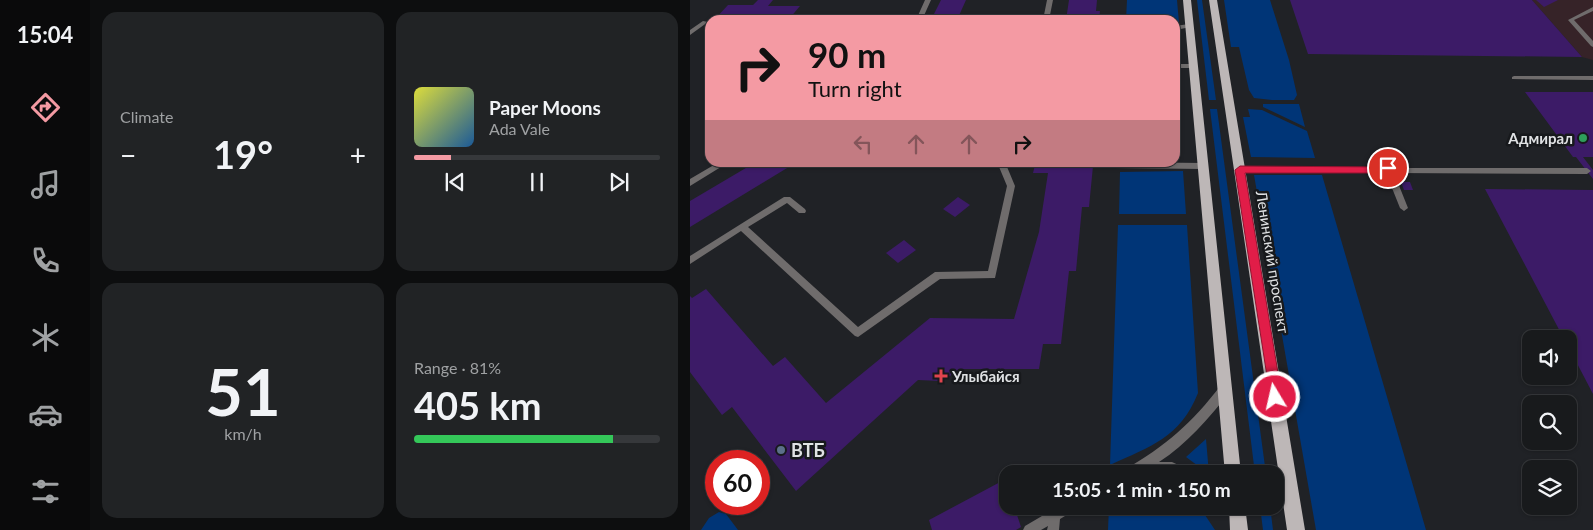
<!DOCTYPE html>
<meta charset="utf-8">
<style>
:root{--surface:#181a1c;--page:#212325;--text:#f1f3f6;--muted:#9fa1a3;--line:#36383b;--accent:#f49aa3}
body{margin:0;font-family:Lato,sans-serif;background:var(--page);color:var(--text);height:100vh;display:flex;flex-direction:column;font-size:19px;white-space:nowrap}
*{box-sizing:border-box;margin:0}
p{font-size:16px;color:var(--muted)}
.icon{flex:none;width:28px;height:28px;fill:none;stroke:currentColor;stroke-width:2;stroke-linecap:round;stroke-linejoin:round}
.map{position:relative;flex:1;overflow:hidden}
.details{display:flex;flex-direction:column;gap:12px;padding:12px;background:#0d0e0f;width:600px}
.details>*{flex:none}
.banner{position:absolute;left:15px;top:15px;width:475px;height:152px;border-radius:15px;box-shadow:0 1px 4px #0004,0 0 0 1px var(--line);background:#f49aa3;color:#111;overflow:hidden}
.controls{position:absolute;left:832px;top:330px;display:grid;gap:10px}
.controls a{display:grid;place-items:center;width:55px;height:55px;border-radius:10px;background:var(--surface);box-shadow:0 1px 4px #0004,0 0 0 1px var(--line);font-size:25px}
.speed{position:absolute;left:15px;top:450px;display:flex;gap:10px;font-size:25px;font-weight:700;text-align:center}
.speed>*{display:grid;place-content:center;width:65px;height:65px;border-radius:50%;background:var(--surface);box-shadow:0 1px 4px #0004,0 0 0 1px var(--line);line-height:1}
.speed .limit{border:8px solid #d22;background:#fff;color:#111}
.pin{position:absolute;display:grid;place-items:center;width:42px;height:42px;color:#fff;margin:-21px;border:2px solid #fff;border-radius:50%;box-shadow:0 1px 5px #0007}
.me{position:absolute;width:55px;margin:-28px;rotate:351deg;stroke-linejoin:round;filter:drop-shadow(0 0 4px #0008)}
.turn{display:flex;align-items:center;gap:18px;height:105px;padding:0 20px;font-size:22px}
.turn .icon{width:65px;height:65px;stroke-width:2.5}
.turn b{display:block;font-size:35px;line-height:42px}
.lanes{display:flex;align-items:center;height:48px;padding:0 20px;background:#0003;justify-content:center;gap:25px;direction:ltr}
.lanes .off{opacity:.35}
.big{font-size:38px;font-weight:700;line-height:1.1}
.details .widget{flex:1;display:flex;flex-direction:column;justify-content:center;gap:8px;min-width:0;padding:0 18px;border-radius:15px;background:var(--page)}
.details .dial{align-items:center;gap:0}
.dial b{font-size:65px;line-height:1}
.song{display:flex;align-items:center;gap:15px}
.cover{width:60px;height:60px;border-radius:8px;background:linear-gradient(135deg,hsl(60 70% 55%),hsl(210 70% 35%))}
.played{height:5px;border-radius:2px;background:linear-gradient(90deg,var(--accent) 15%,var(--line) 15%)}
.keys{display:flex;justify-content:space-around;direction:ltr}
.heat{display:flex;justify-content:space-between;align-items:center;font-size:28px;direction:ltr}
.charge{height:8px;border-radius:4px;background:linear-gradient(90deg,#34c759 81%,var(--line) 0)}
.details .tiles{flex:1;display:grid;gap:12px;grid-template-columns:repeat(2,1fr)}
.trip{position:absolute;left:309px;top:465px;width:285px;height:50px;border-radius:15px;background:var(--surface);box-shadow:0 1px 4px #0004,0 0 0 1px var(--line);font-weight:700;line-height:50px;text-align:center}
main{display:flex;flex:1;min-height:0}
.tabs{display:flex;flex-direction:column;width:90px;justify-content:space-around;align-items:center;background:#0a0a0b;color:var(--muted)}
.tabs .icon{width:35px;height:35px}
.tabs .active{color:var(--accent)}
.tabs b{font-size:22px;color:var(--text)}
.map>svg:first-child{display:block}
.industrial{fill:#362328}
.green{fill:#003577}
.building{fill:#3c1b67}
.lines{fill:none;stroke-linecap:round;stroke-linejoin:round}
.service{fill:#6f6c6c;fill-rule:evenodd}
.primary{fill:#bdb7b7;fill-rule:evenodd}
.route{fill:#e11d48;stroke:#92132f}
.leisure-dot{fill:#2e9e5b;stroke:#17191c;stroke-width:2}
.health-dot{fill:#e0444e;stroke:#17191c;stroke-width:2}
.service-dot{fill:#5c6f8a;stroke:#17191c;stroke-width:2}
.labels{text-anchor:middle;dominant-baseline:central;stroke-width:5;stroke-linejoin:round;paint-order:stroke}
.poi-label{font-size:15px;font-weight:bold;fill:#e0e2e4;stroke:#17191c;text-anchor:end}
.street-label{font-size:15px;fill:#e0e2e4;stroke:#17191c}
.near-poi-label{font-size:18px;font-weight:bold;fill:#e0e2e4;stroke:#17191c;text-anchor:start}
</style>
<main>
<nav class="tabs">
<b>15:04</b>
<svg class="icon active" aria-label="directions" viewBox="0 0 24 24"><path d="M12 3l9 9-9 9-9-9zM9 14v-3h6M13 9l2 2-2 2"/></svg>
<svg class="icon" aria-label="music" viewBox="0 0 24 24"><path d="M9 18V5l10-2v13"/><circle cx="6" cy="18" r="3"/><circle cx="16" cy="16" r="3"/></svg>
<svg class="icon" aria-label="phone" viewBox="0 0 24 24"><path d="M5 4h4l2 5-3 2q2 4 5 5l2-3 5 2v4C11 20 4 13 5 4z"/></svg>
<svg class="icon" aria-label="climate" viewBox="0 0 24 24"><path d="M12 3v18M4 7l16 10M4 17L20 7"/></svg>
<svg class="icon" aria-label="car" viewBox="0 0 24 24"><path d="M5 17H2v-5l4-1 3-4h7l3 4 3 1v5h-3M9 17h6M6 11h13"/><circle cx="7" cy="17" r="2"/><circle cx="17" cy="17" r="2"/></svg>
<svg class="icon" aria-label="filters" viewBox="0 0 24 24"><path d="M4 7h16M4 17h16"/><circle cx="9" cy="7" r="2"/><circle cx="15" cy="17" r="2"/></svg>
</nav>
<section class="details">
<div class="tiles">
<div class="widget"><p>Climate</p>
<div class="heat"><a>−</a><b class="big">19°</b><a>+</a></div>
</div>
<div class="widget">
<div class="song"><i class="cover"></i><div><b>Paper Moons</b><p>Ada Vale</p></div></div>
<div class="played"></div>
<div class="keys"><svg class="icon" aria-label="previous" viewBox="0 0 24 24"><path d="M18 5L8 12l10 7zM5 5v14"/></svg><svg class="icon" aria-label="pause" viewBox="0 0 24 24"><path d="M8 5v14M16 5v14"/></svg><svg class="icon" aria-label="next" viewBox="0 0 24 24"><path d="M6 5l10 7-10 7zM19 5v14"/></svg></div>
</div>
<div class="widget dial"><b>51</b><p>km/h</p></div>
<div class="widget"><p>Range · 81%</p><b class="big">405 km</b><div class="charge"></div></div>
</div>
</section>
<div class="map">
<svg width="903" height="530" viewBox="0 0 903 530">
<rect width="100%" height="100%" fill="#202226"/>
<path class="industrial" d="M842,0H903V60L892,57Z"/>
<path class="green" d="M437,0H487L489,23L485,25V20H436Z
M507,0H512L526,100H519Z
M534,0H580L599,60L607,95L604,100H582L564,98L559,90L549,47H541Z
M573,104H609L615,127L573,107Z
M520,109H527L576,474H565Z
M558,109L572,110L617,131L625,158L561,157L553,117H560Z
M493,171L496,214H429L430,172Z
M564,175H632L736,530H626Z
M428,225H497L508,393C490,438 461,446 420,465Z
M516,439L519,474L496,457Z
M419,506H509L525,530H418Z
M570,506H580L583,530H573Z
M29,512L36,514L48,530H11L19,518Z"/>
<path class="building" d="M68,0H83L78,6H110L99,19H25L38,5H63Z
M251,0H276L267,20H241Z
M379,0H407L406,11H410L409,20H376Z
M600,0H842L892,57L618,54Z
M846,0H868L854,7Z
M835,92H903V157H893L903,170V179L886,157H883Z
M66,162H107L0,227V201Z
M334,162H390V166H403L399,207H392L386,271H379L371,344H353L349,369H273L250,381L228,380L106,491L42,407L32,415L0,372V296L2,298L16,289L83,366L95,357L136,403L240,318L324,319L349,232L358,173H343L345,165H333Z
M711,182H720L723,190H714Z
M795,189L903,190V394L879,348V339H874Z
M268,197L280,205L265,217L253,209Z
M214,240L226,250L208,263L196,253Z
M314,480L318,489V506H324L331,527L326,530H242L239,520Z"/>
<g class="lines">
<path class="service" d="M235,0H241L232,20H226Z
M357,0H363L359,20H353Z
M903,7V11L884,20L903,41V47L901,46L878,20Z
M13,21L18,22L0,35V30Z
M499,24L501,25V27L485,30V26Z
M485,64H503L506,66L503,68H485Z
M824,76H903V80L822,79V77Z
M692,150L696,153L702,168H897L901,171L897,174L704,173L718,208L714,211L710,208L696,173H550L546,170L550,167L694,168L688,153Z
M29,162H39L0,186V179Z
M307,162H315L325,186L305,278L250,279L168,337L165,336L51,231L0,264V256L94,197H100L115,209L116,211L115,213H109L97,203L58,227L168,327L245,272L298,271L317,186Z
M425,162L513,163L517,166L513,169L425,168L421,165Z
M535,384L539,385L540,389L539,393C518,419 497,444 469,462H482L499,470L501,474L451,473L432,474L434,470C476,446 502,423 531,385Z
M369,506H387L385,510L370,519L369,530H357L358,526L351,530H333L335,526Z"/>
<path class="primary" d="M493,0H501L551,474H535Z
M519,0H527L615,530H597Z
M539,506H555L558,530H540Z"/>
</g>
<path class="route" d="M698,165L703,168L702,173H555L592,397L590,402L585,404L581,402L545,170L550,166L694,167Z"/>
<circle class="leisure-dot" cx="893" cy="138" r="5"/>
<path class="health-dot" d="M248.5 368.5h5v5h5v5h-5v5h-5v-5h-5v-5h5z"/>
<circle class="service-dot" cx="91" cy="450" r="5"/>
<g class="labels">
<g class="poi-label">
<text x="883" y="138">Адмирал</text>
<text x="262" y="376" text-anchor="start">Улыбайся</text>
</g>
<g class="street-label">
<text transform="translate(583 262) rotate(81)">Ленинский проспект</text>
</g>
<g class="near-poi-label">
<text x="101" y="450">ВТБ</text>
</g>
</g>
</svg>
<div class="controls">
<a><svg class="icon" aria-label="sound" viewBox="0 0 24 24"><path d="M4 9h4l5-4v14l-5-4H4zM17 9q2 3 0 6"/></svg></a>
<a><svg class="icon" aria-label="search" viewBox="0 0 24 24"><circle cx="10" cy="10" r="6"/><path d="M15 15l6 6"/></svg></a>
<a><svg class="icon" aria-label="layers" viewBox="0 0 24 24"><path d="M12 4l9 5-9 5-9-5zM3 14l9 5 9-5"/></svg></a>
</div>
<div class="speed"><div class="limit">60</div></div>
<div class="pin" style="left:698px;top:168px;background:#d93025"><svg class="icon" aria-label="arrive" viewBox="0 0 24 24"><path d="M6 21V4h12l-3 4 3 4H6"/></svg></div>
<svg class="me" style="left:585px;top:397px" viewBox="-20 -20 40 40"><circle r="17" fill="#e11d48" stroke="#fff" stroke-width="3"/><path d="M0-11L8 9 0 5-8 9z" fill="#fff"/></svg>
<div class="trip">15:05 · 1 min · 150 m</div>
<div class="banner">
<div class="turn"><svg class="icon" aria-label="right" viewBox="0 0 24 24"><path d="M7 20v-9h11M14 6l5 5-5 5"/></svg><div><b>90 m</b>Turn right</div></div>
<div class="lanes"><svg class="icon off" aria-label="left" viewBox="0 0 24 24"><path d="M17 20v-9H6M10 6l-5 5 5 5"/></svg><svg class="icon off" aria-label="ahead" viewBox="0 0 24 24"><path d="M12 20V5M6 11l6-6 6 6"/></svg><svg class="icon off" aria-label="ahead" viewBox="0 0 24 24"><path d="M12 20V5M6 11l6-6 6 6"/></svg><svg class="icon" aria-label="right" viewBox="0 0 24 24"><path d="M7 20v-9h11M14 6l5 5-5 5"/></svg></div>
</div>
</div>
</main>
